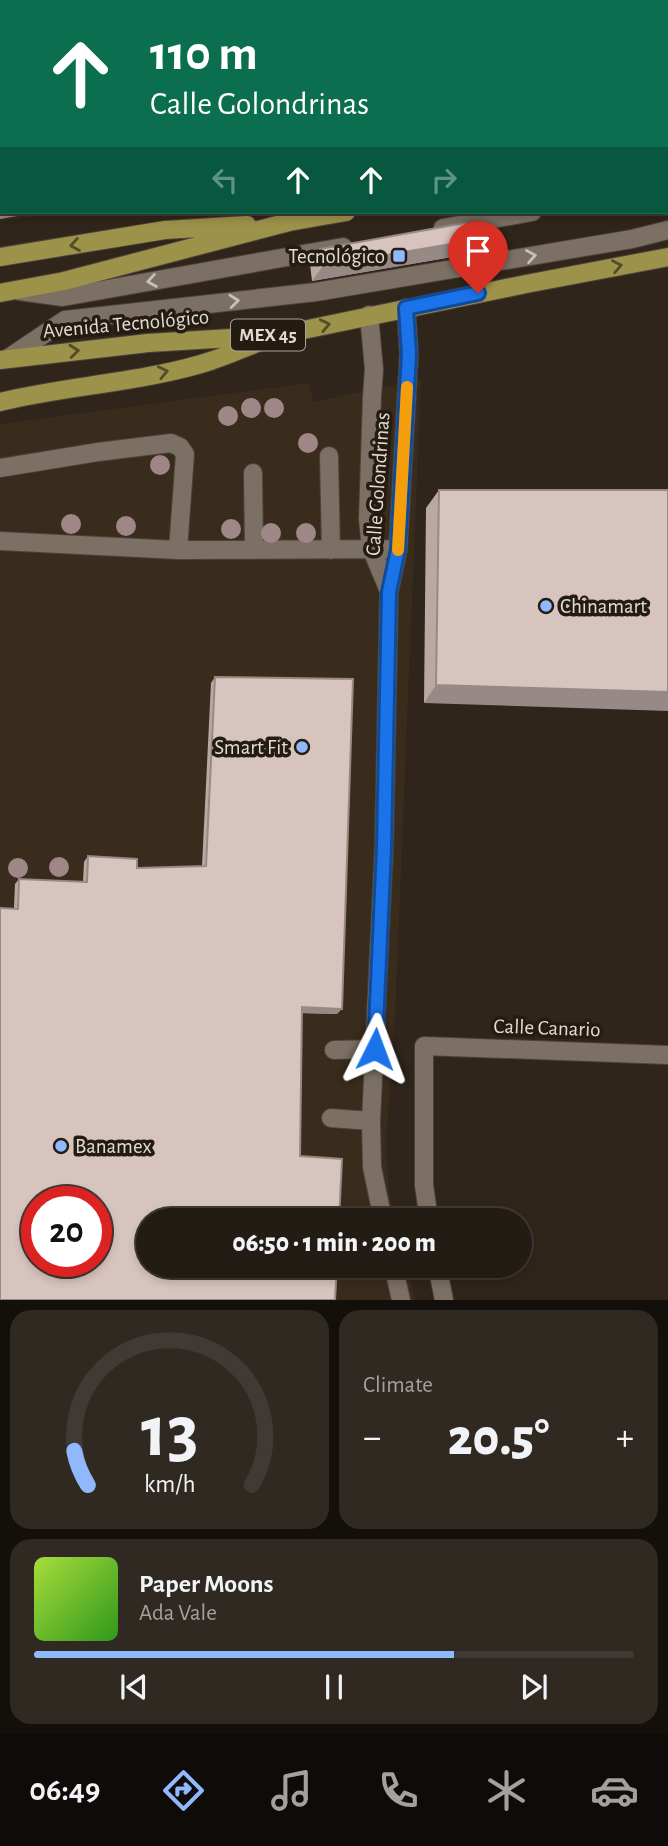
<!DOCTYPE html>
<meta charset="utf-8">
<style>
:root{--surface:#231c14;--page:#2f2922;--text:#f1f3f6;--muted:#a3a1a0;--line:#403a34;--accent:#90b8fd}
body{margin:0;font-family:"Alegreya Sans",sans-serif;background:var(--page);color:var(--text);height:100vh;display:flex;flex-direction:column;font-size:26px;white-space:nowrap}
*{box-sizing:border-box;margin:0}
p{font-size:23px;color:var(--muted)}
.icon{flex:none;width:38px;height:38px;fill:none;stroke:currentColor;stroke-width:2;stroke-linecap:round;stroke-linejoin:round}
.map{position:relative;height:1300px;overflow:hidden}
.side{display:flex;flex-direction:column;gap:10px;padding:10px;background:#130f0b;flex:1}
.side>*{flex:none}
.guide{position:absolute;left:0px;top:0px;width:668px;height:214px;box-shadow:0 4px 10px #0003,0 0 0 2px var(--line);background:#0b6e4f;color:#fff;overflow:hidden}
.speed{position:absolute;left:21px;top:1186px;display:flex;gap:14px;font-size:35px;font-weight:700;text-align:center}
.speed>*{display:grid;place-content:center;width:91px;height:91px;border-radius:50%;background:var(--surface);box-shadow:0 4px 10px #0003,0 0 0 2px var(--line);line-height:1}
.speed .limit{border:10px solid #d22;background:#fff;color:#111}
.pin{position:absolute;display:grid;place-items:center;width:60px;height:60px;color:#fff;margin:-72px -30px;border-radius:50% 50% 50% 0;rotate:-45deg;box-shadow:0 0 7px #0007}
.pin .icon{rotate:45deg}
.me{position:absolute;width:77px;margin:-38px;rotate:3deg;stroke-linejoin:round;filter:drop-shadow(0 0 5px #0008)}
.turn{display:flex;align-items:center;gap:24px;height:147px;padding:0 35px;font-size:32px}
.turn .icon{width:91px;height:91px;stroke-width:2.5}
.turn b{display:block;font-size:49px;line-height:60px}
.lanes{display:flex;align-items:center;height:66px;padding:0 35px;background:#0003;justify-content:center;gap:35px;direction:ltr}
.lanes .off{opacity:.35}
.big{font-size:52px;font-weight:800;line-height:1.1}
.side .widget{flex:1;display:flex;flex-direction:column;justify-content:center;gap:10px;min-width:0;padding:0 24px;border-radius:21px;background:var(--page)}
.side .dial{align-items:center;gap:0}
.dial svg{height:182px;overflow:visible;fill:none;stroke:var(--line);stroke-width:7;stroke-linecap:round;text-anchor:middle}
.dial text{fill:var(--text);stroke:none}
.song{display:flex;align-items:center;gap:21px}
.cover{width:84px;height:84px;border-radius:10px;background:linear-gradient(135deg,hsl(80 70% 55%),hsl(110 70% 35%))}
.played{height:7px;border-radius:4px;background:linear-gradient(90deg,var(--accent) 70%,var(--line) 70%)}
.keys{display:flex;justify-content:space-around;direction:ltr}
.heat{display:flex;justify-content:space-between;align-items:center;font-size:38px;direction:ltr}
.side .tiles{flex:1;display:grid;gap:10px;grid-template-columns:1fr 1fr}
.widget:last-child{grid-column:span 2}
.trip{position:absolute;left:136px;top:1208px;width:396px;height:70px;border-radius:35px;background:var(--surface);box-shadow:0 4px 10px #0003,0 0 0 2px var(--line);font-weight:800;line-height:70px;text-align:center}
.menu{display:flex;height:112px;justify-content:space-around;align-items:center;background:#0e0b08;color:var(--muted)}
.menu .icon{width:49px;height:49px}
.menu .on{color:var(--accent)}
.menu b{font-size:32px;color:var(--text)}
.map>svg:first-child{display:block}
.built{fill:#3a2c1c;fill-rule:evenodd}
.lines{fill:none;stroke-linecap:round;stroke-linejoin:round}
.minor-casing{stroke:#4c433b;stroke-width:20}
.major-casing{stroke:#4c433b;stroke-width:20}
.minor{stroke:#7b7063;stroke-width:18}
.major{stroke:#9d924a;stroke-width:18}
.tree{fill:#9e8786}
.wall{fill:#baa9a3}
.shaded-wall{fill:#978985}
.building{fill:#d8c4be;stroke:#978985;stroke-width:2;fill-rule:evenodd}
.oneway{stroke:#554b28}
.oneway2{stroke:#c8c0b8}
.route-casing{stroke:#114b97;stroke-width:18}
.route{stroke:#1a73e8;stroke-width:12}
.slow{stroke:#f59e0b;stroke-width:12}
.poi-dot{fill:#90b8fd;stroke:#251c11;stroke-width:2.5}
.labels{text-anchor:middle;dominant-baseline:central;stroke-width:7;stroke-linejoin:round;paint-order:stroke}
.shield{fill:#251c11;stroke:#a9a29a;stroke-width:2}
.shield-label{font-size:19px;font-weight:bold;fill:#e1dbd4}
.poi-label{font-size:21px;fill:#e1dbd4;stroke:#251c11;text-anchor:end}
.street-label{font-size:21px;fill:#e1dbd4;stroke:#251c11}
</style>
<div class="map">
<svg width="668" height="1300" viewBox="0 0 668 1300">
<rect width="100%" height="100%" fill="#2f251b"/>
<path class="built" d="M0,0H668V84L667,2H2V212H66L0,221Z
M421,379L395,1015L386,1145L389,1193L395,1220H149V1265H407L415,1300H0V424L309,383L314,402ZM37,1202H96V1262H37Z"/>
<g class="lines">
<g class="minor-casing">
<path id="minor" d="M475,0V2
M565,0V2
M667,39H668
M667,188H668
M443,228L532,212
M19,291L63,297L343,247
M369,315L374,369L372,397L368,519L371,548L389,591
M7,359L65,320L316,292L632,239L668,230
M329,456L331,550
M0,468L98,452L171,443L180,447L185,454L178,550
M253,473L254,548
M0,541L178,550L398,549
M334,1050L375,1049
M331,1118L371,1121
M383,1220L372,1167L371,1121L384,847L389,592L398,549L409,354L406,308
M429,1220L424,1185V1046L668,1055
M393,1265L401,1300
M437,1265L444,1300"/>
</g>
<g class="major-casing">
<path id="major" d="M667,123H668
M667,154L668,153
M0,257L165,230L247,225
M0,293L64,281L289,222L346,212
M0,360L148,343L279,335L526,284L668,257
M0,402C66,386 135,383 201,364C222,358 242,349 262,341"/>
</g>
<use href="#minor" class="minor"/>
<use href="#major" class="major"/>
</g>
<g class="tree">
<circle cx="251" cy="408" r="10"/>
<circle cx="274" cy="408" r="10"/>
<circle cx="228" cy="416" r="10"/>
<circle cx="308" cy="443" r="10"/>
<circle cx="160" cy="465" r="10"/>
<circle cx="71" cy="524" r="10"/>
<circle cx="126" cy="526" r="10"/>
<circle cx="231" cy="529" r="10"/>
<circle cx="271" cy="533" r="10"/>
<circle cx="306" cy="533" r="10"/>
<circle cx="59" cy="867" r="10"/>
<circle cx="18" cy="868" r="10"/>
</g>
<path class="wall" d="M468,241L458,256L312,281L310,264L320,249Z
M439,490H668L424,703L426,508Z
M215,677L337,1014L302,1013L300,1156L339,1220L14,908L15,884L19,879L83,882L84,862L88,856L137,868L202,866L211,683Z"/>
<path class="shaded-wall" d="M0,203H2V212H41L0,219Z
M468,241L458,256L312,281L323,266Z
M436,685L668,692V711L424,703Z
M302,1007L342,1009L337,1014L298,1013Z"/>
<path class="building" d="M16,0H416V2H7Z
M0,3H2V203H0Z
M465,223L468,241L323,266L320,249Z
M439,490H668V692L436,685Z
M215,677L353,679L342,1009L302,1007L300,1156L342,1159L339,1220H149V1265H337L335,1300H0V908L18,909L19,879L87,882L88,856L137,859V868L206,866ZM37,1202H96V1262H37Z"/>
<defs><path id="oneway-chevron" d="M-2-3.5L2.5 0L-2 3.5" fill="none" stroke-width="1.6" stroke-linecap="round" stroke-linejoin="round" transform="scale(1.75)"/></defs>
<g class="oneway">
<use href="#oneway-chevron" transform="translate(75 245) rotate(171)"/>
<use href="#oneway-chevron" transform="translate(617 266) rotate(-11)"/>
<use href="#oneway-chevron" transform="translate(325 325) rotate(-12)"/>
<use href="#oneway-chevron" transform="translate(74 351) rotate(-6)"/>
<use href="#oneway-chevron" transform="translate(163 372) rotate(-12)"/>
</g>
<g class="oneway2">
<use href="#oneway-chevron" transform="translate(531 256) rotate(-10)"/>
<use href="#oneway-chevron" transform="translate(152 281) rotate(170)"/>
<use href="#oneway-chevron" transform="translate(234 301) rotate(-6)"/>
</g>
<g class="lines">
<g class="route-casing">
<path id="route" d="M375,1049L384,848L389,592L398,549L409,354L406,308L478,293"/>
</g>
<use href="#route" class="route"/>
<path class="slow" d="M398,550L407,387"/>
</g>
<g class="poi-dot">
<rect x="392" y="249" width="14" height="14" rx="3.5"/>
<circle cx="546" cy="606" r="7"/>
<circle cx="302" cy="747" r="7"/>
<circle cx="61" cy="1146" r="7"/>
</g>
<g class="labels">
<rect class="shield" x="231" y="319.5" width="74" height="31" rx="5"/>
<g class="shield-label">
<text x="268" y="335">MEX 45</text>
</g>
<g class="poi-label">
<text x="385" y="256">Tecnológico</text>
<text x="560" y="606" text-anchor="start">Chinamart</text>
<text x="288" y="747">Smart Fit</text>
<text x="75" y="1146" text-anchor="start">Banamex</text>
</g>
<g class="street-label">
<text transform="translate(126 324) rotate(-5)">Avenida Tecnológico</text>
<text transform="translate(378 484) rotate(-86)">Calle Golondrinas</text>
<text transform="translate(547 1028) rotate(2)">Calle Canario</text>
</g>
</g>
</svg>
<div class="speed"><div class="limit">20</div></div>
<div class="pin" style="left:478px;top:293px;background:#d93025"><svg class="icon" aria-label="arrive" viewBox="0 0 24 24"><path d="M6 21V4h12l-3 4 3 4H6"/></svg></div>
<svg class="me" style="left:375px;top:1049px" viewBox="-20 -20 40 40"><path d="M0-17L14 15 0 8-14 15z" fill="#1a73e8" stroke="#fff" stroke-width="4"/></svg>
<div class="trip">06:50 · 1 min · 200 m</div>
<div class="guide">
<div class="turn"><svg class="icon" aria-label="ahead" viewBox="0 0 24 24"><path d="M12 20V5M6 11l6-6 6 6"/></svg><div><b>110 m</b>Calle Golondrinas</div></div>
<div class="lanes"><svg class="icon off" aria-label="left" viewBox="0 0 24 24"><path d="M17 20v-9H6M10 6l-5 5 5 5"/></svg><svg class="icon" aria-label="ahead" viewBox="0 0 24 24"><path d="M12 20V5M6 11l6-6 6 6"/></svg><svg class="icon" aria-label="ahead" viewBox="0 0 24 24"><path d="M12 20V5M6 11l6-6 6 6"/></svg><svg class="icon off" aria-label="right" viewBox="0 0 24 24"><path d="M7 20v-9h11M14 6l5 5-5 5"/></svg></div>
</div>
</div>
<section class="side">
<div class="tiles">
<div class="widget dial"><svg viewBox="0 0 100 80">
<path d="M14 69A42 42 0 1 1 86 69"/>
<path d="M14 69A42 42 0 0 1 8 54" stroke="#90b8fd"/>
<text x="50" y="56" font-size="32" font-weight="700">13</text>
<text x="50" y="72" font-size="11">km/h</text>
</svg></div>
<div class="widget"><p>Climate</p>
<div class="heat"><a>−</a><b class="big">20.5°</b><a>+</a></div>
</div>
<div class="widget">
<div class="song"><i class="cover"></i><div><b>Paper Moons</b><p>Ada Vale</p></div></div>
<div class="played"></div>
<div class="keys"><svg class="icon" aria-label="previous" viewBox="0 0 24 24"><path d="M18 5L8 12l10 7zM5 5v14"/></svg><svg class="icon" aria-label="pause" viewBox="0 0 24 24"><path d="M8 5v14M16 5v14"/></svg><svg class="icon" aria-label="next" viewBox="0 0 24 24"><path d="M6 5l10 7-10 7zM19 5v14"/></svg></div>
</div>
</div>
</section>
<nav class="menu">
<b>06:49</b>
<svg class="icon on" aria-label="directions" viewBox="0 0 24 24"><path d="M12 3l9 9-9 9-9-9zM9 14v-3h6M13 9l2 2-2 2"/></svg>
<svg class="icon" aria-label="music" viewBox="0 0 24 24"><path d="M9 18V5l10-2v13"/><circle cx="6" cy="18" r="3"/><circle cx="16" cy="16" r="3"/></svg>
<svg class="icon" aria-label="phone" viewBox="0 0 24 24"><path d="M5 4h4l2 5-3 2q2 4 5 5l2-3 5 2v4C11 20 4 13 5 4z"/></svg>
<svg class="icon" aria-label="climate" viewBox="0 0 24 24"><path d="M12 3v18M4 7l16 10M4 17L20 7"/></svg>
<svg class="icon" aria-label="car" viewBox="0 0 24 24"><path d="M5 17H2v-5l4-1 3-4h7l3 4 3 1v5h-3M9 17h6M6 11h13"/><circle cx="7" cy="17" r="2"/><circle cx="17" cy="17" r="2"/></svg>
</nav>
